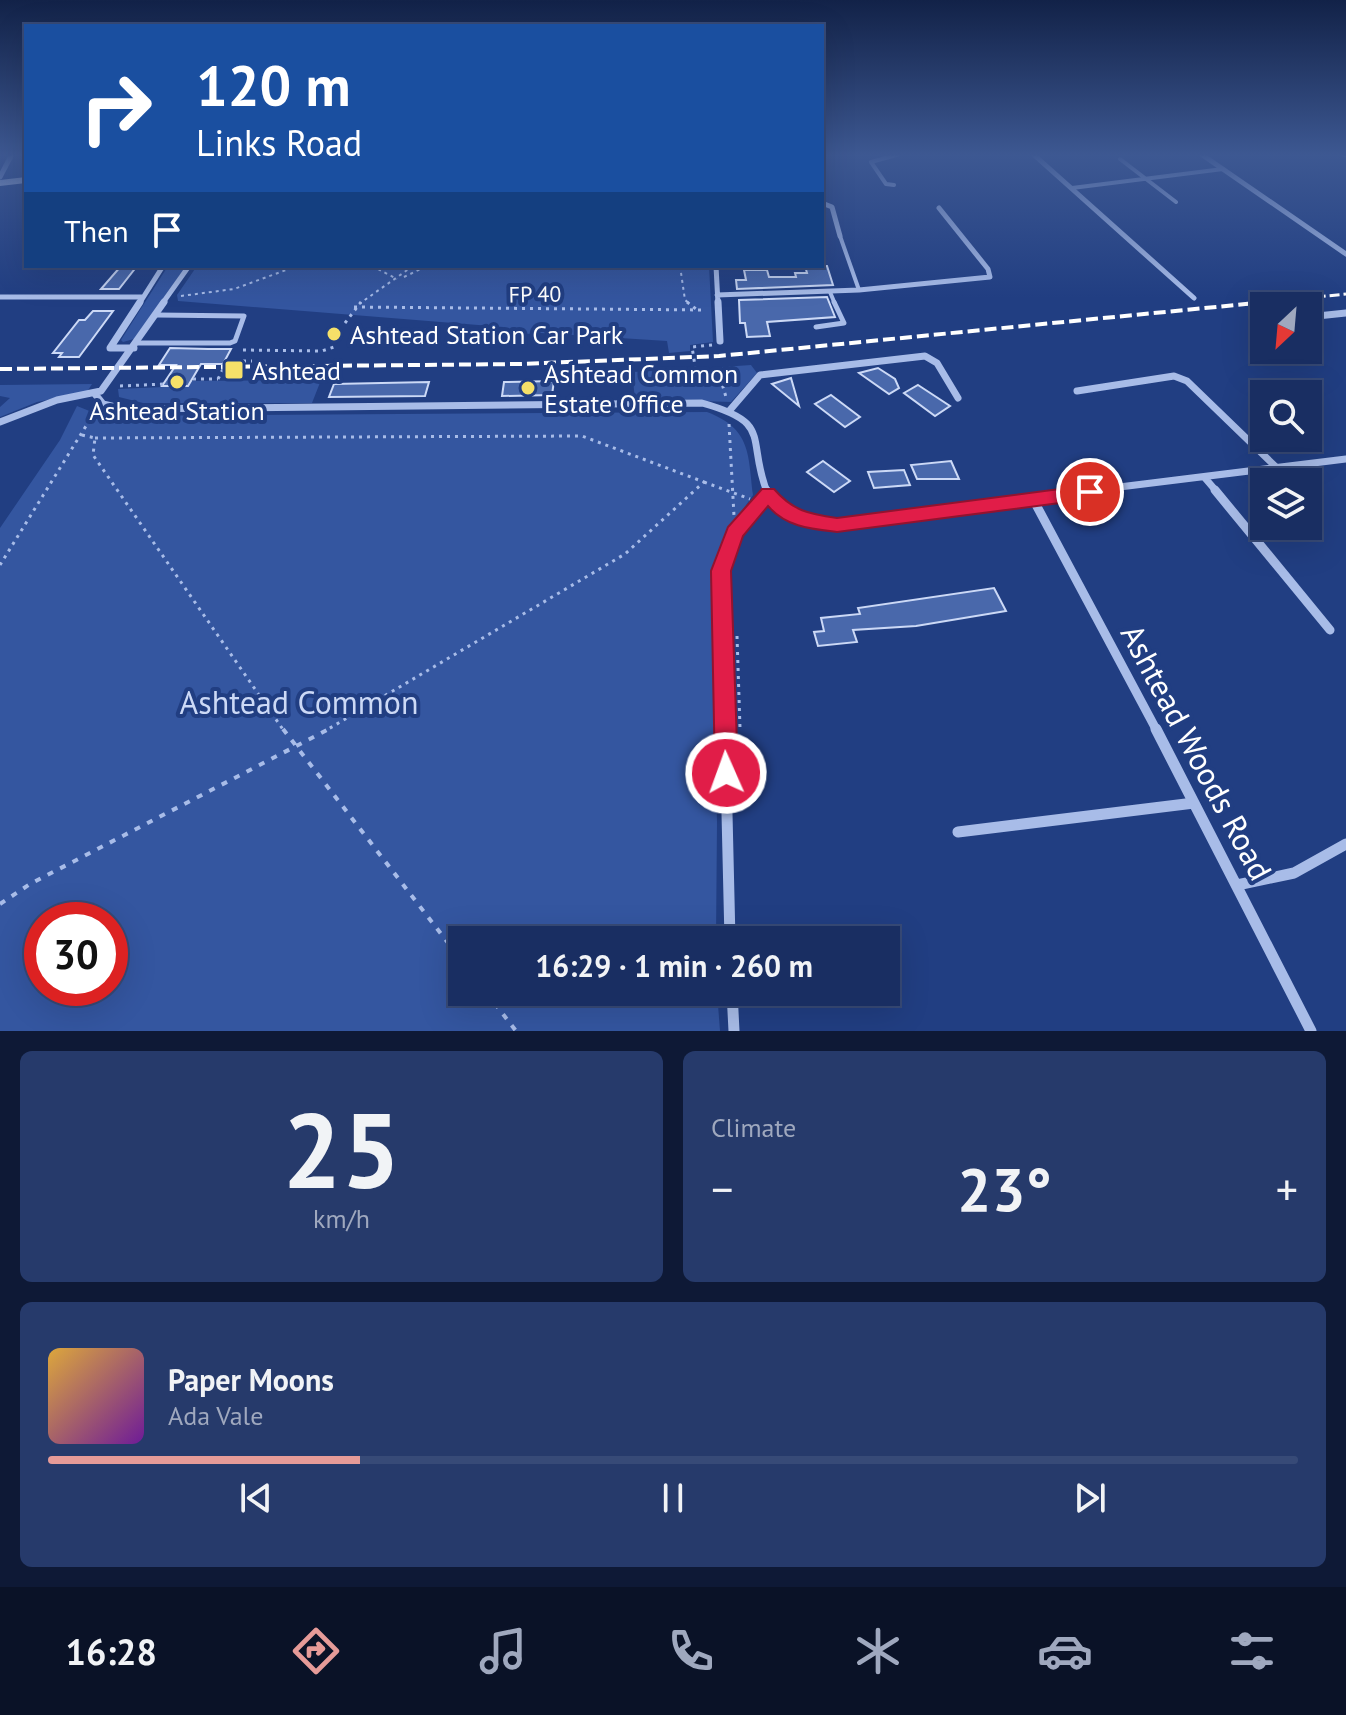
<!DOCTYPE html>
<meta charset="utf-8">
<style>
:root{--surface:#192e62;--page:#263a6b;--text:#f1f3f6;--muted:#9fa8be;--line:#374a77;--accent:#e69b98}
body{margin:0;font-family:"PT Sans",sans-serif;background:var(--page);color:var(--text);height:100vh;display:flex;flex-direction:column;font-size:30px;white-space:nowrap}
*{box-sizing:border-box;margin:0}
p{font-size:26px;color:var(--muted)}
.icon{flex:none;width:44px;height:44px;fill:none;stroke:currentColor;stroke-width:2;stroke-linecap:round;stroke-linejoin:round}
.map{position:relative;height:1031px;overflow:hidden}
.sheet{display:flex;flex-direction:column;gap:20px;padding:20px;background:#0e1936;flex:1}
.sheet>*{flex:none}
.hud{position:absolute;left:24px;top:24px;width:800px;height:244px;border-radius:0px;box-shadow:0 8px 32px #0002,0 0 0 2px var(--line);background:#1a4fa0;color:#fff;overflow:hidden}
.needle{width:52px;rotate:206deg}
.fabs{position:absolute;left:1250px;top:292px;display:grid;gap:16px}
.fabs a{display:grid;place-items:center;width:72px;height:72px;border-radius:0px;background:var(--surface);box-shadow:0 8px 32px #0002,0 0 0 2px var(--line);font-size:40px}
.speed{position:absolute;left:24px;top:902px;display:flex;gap:16px;font-size:40px;font-weight:700;text-align:center}
.speed>*{display:grid;place-content:center;width:104px;height:104px;border-radius:50%;background:var(--surface);box-shadow:0 8px 32px #0002,0 0 0 2px var(--line);line-height:1}
.speed .limit{border:12px solid #d22;background:#fff;color:#111}
.pin{position:absolute;display:grid;place-items:center;width:68px;height:68px;color:#fff;margin:-34px;border:4px solid #fff;border-radius:50%;box-shadow:0 2px 8px #0007}
.me{position:absolute;width:88px;margin:-44px;rotate:358deg;stroke-linejoin:round;filter:drop-shadow(0 0 6px #0008)}
.turn{display:flex;align-items:center;gap:28px;height:168px;padding:0 40px;font-size:36px}
.turn .icon{width:104px;height:104px;stroke-width:2.5}
.turn b{display:block;font-size:56px;line-height:68px}
.then{display:flex;align-items:center;height:76px;padding:0 40px;background:#0003;gap:16px;font-size:30px}
.big{font-size:60px;font-weight:800;line-height:1.1}
.sheet .widget{flex:1;display:flex;flex-direction:column;justify-content:center;gap:12px;min-width:0;padding:0 28px;border-radius:12px;background:var(--page)}
.sheet .dial{align-items:center;gap:0}
.dial b{font-size:104px;line-height:1}
.song{display:flex;align-items:center;gap:24px}
.cover{width:96px;height:96px;border-radius:12px;background:linear-gradient(135deg,hsl(40 70% 55%),hsl(280 70% 35%))}
.played{height:8px;border-radius:4px;background:linear-gradient(90deg,var(--accent) 25%,var(--line) 25%)}
.keys{display:flex;justify-content:space-around;direction:ltr}
.heat{display:flex;justify-content:space-between;align-items:center;font-size:44px;direction:ltr}
.sheet .tiles{flex:1;display:grid;gap:20px;grid-template-columns:1fr 1fr}
.widget:last-child{grid-column:span 2}
.trip{position:absolute;left:448px;top:926px;width:452px;height:80px;border-radius:0px;background:var(--surface);box-shadow:0 8px 32px #0002,0 0 0 2px var(--line);font-weight:800;line-height:80px;text-align:center}
.menu{display:flex;height:128px;justify-content:space-around;align-items:center;background:#0a1227;color:var(--muted)}
.menu .icon{width:56px;height:56px}
.menu .selected{color:var(--accent)}
.menu b{font-size:36px;color:var(--text)}
.map>svg:first-child{display:block}
.green{fill:#3456a0;fill-rule:evenodd}
.building{fill:#4968ab;stroke:#ccd9f6;stroke-width:2}
.lines{fill:none;stroke-linecap:round;stroke-linejoin:round}
.path-far2{stroke:#a8bce8;stroke-width:2;stroke-dasharray:3 4;stroke-linecap:butt}
.path-far1{stroke:#a8bce8;stroke-width:3;stroke-dasharray:3 5;stroke-linecap:butt}
.path{stroke:#a8bce8;stroke-width:4;stroke-dasharray:6 8;stroke-linecap:butt}
.lane-far1{stroke:#a8bce8;stroke-width:4}
.lane{stroke:#a8bce8;stroke-width:5}
.street-far3{stroke:#a8bce8;stroke-width:5}
.street-far2{stroke:#a8bce8;stroke-width:7}
.street-far1{stroke:#a8bce8;stroke-width:9}
.street{stroke:#a8bce8;stroke-width:11}
.secondary{fill:#d2ddf7;fill-rule:evenodd}
.rail-far1{stroke:#fff;stroke-width:3;stroke-dasharray:10 4;stroke-linecap:butt}
.rail{stroke:#fff;stroke-width:4;stroke-dasharray:12 5;stroke-linecap:butt}
.path-bridge{stroke:#a8bce8;stroke-width:3;stroke-dasharray:3 5;stroke-linecap:butt}
.route{fill:#e11d48;stroke:#92132f;stroke-width:2}
.poi-dot{fill:#f5e069;stroke:#213e82;stroke-width:3}
.labels{text-anchor:middle;dominant-baseline:central;stroke-width:8;stroke-linejoin:round;paint-order:stroke}
.far-street-label{font-size:22px;fill:#fff;stroke:#213e82}
.poi-label{font-size:26px;fill:#fff;stroke:#213e82;text-anchor:start}
.near-park-label{font-size:32px;fill:#ccd9f6;stroke:#213e82}
.near-street-label{font-size:32px;fill:#fff;stroke:#213e82}
</style>
<div class="map">
<svg width="1346" height="1031" viewBox="0 0 1346 1031">
<rect width="100%" height="100%" fill="#213e82"/>
<path class="green" d="M168,266H186L134,339L123,342L121,340Z
M197,266H709L713,342L690,345V351L669,353L667,341L541,333L509,335L503,327L178,301L177,295Z
M751,365L757,373L731,402L635,399L632,372L691,369L693,376L723,373L722,367Z
M321,380L312,403H143L119,397L118,389L187,386L191,381Z
M92,384L87,392L37,402L0,417V407L10,398L0,396V385Z
M77,406L102,416L707,412C751,429 748,453 753,495L724,537L711,585L717,822L716,940H462V992H717L720,1031H0V528L60,440ZM42,920H110V988H42Z"/>
<path class="building" d="M121,266H137L119,289H101Z
M805,266H827L833,285L737,289L736,280H746L744,270H767L769,277H796L795,273H807Z
M827,297L835,317L767,322L770,336L747,337L745,323H740L739,300Z
M93,311H113L79,357H59L62,353H53L79,320H85Z
M170,348L208,349H231L223,364H201L188,386H162L176,365H159Z
M878,368L895,379L899,388L889,394L859,373Z
M791,378L799,406L772,384Z
M554,381L552,395L502,396L504,382Z
M429,382L425,396L329,397L334,384Z
M918,385L950,406L935,416L904,393Z
M831,395L860,417L845,427L815,404Z
M823,461L850,481L834,492L807,472Z
M951,461L959,479H917L911,465Z
M904,470L910,485L874,488L868,472Z
M994,588L1006,611L916,626L853,630L857,642L818,646L814,632L824,631L821,618L860,614L858,608Z"/>
<g class="lines">
<path class="path-far2" d="M372,266L397,279
M680,266L685,300L690,304
M404,277L427,266
M181,296L234,289L297,266
M359,304L413,266"/>
<path class="path-far1" d="M687,302L696,309
M354,307L706,310
M345,323L361,302
M243,350L322,351L334,347
M227,361H252
M718,370L726,397
M193,379H218
M120,386L164,384
M729,424L734,516
M82,435L95,438L93,455L284,731
M95,438L582,436L704,482L625,554L325,731
M704,482L750,499
M0,565L94,413
M737,636L740,728"/>
<path class="path" d="M283,729L462,961
M0,904L30,884L329,729
M486,992L516,1031"/>
<path class="lane-far1" d="M1120,159L1176,202
M894,185L886,184L871,162L900,154
M1072,188L1223,169
M840,236L859,290
M830,292L835,304"/>
<path class="lane" d="M816,327L844,323L834,302
M137,343H230L235,341L244,316L157,315"/>
<path class="street-far3" d="M1033,154L1194,298
M1201,154L1346,254
M1343,154L1346,155
M0,177L12,154
M822,203L832,207L840,236
M716,266L718,304
M717,295L859,290L990,277L988,269L939,208
M0,297H143
M139,304L163,266
M162,304L189,266"/>
<path class="street-far2" d="M718,302L720,341
M1308,317L1346,313
M134,348H110L140,302
M1077,391L1174,376L1187,381L1278,469
M95,394L103,404L124,409L702,403C774,423 746,438 767,492
M730,410L760,375L925,356L937,363L958,398
M0,422L57,400L101,391L164,302
M1205,478L1217,492
M1079,492L1346,459"/>
<path class="street-far1" d="M766,490L784,512L819,525L1095,490
M1215,490L1330,630
M1033,499L1157,731
M725,731L721,571L735,533L768,494"/>
<path class="street" d="M725,729L730,940
M1156,729L1311,1031
M958,832L1194,803
M1237,885L1294,873L1346,844
M732,992L734,1031"/>
<path class="secondary" d="M26,177V183L0,186V180Z"/>
<path class="rail-far1" d="M1246,304L1346,294"/>
<path class="rail" d="M0,369L520,364L719,356L1266,302"/>
<path class="path-bridge" d="M712,345L692,347L696,372L718,370
M218,379L227,361"/>
</g>
<linearGradient id="sky" x2="0" y2="1"><stop stop-color="#122248"/><stop offset="0.52" stop-color="#3d5892"/><stop offset="1" stop-color="#3d5892" stop-opacity="0"/></linearGradient>
<rect width="1346" height="298" fill="url(#sky)"/>
<path class="route" d="M1090,485L1099,492L1090,499L837,532C811,529 786,527 768,506L743,536L731,571L738,773L735,781L726,785L718,781L715,773L711,571L728,527L762,489H774C793,511 809,514 837,518Z"/>
<g class="poi-dot">
<circle cx="334" cy="334" r="8"/>
<rect x="224" y="360" width="20" height="20" rx="4"/>
<circle cx="177" cy="382" r="8"/>
<circle cx="528" cy="388" r="8"/>
</g>
<g class="labels">
<g class="far-street-label">
<text transform="translate(535 294) rotate(-1)">FP 40</text>
</g>
<g class="poi-label">
<text x="350" y="334">Ashtead Station Car Park</text>
<text x="252" y="370">Ashtead</text>
<text x="544" y="373">Ashtead Common<tspan x="544" dy="30">Estate Office</tspan></text>
<text x="177" y="410" text-anchor="middle">Ashtead Station</text>
</g>
<g class="near-park-label">
<text x="299" y="702">Ashtead Common</text>
</g>
<g class="near-street-label">
<text transform="translate(1197 752) rotate(62)">Ashtead Woods Road</text>
</g>
</g>
</svg>
<div class="fabs">
<a><svg class="needle" viewBox="-14 -14 28 28"><path d="M0-13l5 13h-10z" fill="#e53935"/><path d="M0 13l5-13h-10z" fill="#9fa8be"/></svg></a>
<a><svg class="icon" aria-label="search" viewBox="0 0 24 24"><circle cx="10" cy="10" r="6"/><path d="M15 15l6 6"/></svg></a>
<a><svg class="icon" aria-label="layers" viewBox="0 0 24 24"><path d="M12 4l9 5-9 5-9-5zM3 14l9 5 9-5"/></svg></a>
</div>
<div class="speed"><div class="limit">30</div></div>
<div class="pin" style="left:1090px;top:492px;background:#d93025"><svg class="icon" aria-label="arrive" viewBox="0 0 24 24"><path d="M6 21V4h12l-3 4 3 4H6"/></svg></div>
<svg class="me" style="left:726px;top:773px" viewBox="-20 -20 40 40"><circle r="17" fill="#e11d48" stroke="#fff" stroke-width="3"/><path d="M0-11L8 9 0 5-8 9z" fill="#fff"/></svg>
<div class="trip">16:29 · 1 min · 260 m</div>
<div class="hud">
<div class="turn"><svg class="icon" aria-label="right" viewBox="0 0 24 24"><path d="M7 20v-9h11M14 6l5 5-5 5"/></svg><div><b>120 m</b>Links Road</div></div>
<div class="then">Then<svg class="icon" aria-label="arrive" viewBox="0 0 24 24"><path d="M6 21V4h12l-3 4 3 4H6"/></svg></div>
</div>
</div>
<section class="sheet">
<div class="tiles">
<div class="widget dial"><b>25</b><p>km/h</p></div>
<div class="widget"><p>Climate</p>
<div class="heat"><a>−</a><b class="big">23°</b><a>+</a></div>
</div>
<div class="widget">
<div class="song"><i class="cover"></i><div><b>Paper Moons</b><p>Ada Vale</p></div></div>
<div class="played"></div>
<div class="keys"><svg class="icon" aria-label="previous" viewBox="0 0 24 24"><path d="M18 5L8 12l10 7zM5 5v14"/></svg><svg class="icon" aria-label="pause" viewBox="0 0 24 24"><path d="M8 5v14M16 5v14"/></svg><svg class="icon" aria-label="next" viewBox="0 0 24 24"><path d="M6 5l10 7-10 7zM19 5v14"/></svg></div>
</div>
</div>
</section>
<nav class="menu">
<b>16:28</b>
<svg class="icon selected" aria-label="directions" viewBox="0 0 24 24"><path d="M12 3l9 9-9 9-9-9zM9 14v-3h6M13 9l2 2-2 2"/></svg>
<svg class="icon" aria-label="music" viewBox="0 0 24 24"><path d="M9 18V5l10-2v13"/><circle cx="6" cy="18" r="3"/><circle cx="16" cy="16" r="3"/></svg>
<svg class="icon" aria-label="phone" viewBox="0 0 24 24"><path d="M5 4h4l2 5-3 2q2 4 5 5l2-3 5 2v4C11 20 4 13 5 4z"/></svg>
<svg class="icon" aria-label="climate" viewBox="0 0 24 24"><path d="M12 3v18M4 7l16 10M4 17L20 7"/></svg>
<svg class="icon" aria-label="car" viewBox="0 0 24 24"><path d="M5 17H2v-5l4-1 3-4h7l3 4 3 1v5h-3M9 17h6M6 11h13"/><circle cx="7" cy="17" r="2"/><circle cx="17" cy="17" r="2"/></svg>
<svg class="icon" aria-label="filters" viewBox="0 0 24 24"><path d="M4 7h16M4 17h16"/><circle cx="9" cy="7" r="2"/><circle cx="15" cy="17" r="2"/></svg>
</nav>
